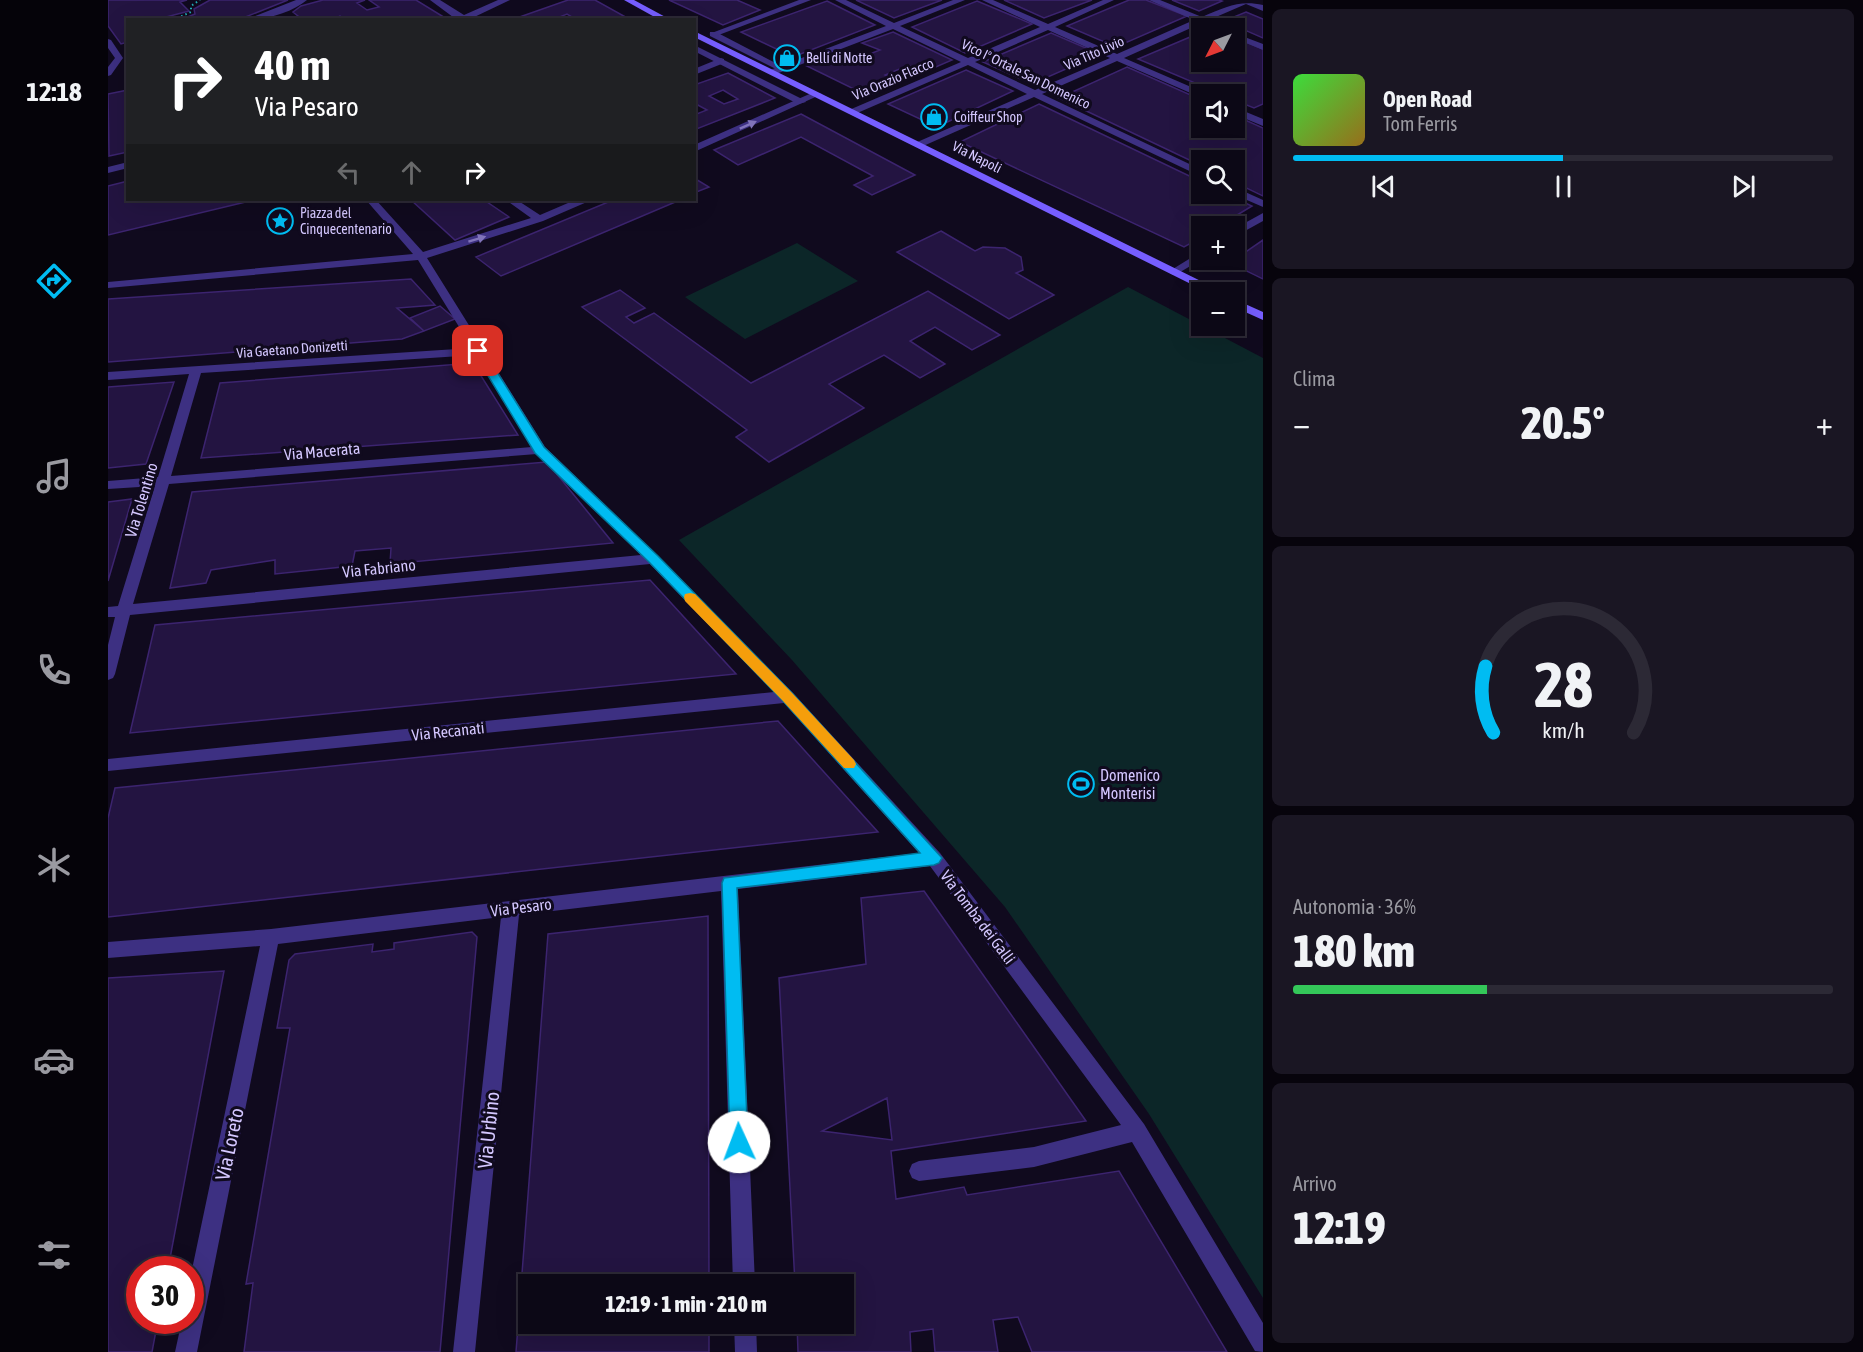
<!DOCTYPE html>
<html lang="it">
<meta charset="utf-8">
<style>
:root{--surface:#0c0816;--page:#1a1623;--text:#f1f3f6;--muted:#9a9aa1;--line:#2c2935;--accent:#00bcf2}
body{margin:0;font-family:"Asap Condensed",sans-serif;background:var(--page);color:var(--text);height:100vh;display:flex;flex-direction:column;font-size:22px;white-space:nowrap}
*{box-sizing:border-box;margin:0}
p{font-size:20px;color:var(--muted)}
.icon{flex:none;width:33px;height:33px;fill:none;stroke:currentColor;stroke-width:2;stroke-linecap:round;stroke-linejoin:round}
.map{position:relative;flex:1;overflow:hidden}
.drawer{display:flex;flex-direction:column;gap:9px;padding:9px;background:#07040c;width:600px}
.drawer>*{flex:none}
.guide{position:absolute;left:18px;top:18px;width:570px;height:183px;border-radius:0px;box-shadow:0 6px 24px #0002,0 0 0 2px var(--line);background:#202124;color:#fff;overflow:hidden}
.needle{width:39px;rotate:228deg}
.tools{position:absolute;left:1083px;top:18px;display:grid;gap:12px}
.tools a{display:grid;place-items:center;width:54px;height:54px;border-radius:0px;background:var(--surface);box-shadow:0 6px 24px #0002,0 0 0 2px var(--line);font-size:30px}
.speed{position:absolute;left:18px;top:1256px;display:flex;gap:12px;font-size:30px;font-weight:700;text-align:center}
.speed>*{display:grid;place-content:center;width:78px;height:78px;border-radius:50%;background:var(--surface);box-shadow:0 6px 24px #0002,0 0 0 2px var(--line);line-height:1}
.speed .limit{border:9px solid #d22;background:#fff;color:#111}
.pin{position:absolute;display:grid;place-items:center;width:51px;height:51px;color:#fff;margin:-26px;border-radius:12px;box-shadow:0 3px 9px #0006}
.me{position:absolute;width:66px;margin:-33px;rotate:358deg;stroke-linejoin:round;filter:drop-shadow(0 0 4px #0008)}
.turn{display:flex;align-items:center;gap:21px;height:126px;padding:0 30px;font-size:27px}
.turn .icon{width:78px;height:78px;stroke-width:2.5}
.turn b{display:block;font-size:42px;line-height:51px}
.lanes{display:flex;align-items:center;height:57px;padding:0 30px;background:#0003;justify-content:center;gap:30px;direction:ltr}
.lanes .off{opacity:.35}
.big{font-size:45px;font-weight:800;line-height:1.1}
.drawer .widget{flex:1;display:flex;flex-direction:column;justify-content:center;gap:9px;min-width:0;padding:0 21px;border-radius:9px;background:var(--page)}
.drawer .dial{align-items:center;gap:0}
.dial svg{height:156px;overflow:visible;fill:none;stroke:var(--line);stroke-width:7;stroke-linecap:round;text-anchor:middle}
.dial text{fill:var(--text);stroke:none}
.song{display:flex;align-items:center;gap:18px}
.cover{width:72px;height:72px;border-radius:9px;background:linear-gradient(135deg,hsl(120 70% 55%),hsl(40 70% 35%))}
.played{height:6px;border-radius:3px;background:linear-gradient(90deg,var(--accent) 50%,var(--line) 50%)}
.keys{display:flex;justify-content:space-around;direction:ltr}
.heat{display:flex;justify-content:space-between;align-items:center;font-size:33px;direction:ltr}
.charge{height:9px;border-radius:4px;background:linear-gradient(90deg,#34c759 36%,var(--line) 0)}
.trip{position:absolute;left:410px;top:1274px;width:336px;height:60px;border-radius:0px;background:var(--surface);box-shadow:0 6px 24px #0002,0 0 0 2px var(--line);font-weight:800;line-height:60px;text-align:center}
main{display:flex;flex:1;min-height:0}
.menu{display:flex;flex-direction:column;width:108px;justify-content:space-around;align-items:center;background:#050309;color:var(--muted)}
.menu .icon{width:42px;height:42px}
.menu .active{color:var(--accent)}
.menu b{font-size:27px;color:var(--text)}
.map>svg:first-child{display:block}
.green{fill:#0c2628}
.building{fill:#231441;stroke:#3c246f;stroke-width:1.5;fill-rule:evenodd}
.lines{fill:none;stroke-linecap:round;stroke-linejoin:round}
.path{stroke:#22afb8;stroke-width:2;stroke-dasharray:1.5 3;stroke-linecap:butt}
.lane{fill:#3d3082;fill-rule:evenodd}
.street{fill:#3d3082;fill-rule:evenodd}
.secondary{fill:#765eff;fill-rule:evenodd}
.oneway{fill:#8174ba}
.route{fill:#00bcf2;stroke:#007a9d;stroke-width:1.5}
.slow{fill:#f59e0b}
.labels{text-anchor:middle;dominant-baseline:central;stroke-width:6;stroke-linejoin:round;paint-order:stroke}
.far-street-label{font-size:14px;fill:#d4c7ff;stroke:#100a1e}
.far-poi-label{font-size:14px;fill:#d4c7ff;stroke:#100a1e;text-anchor:start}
.street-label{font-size:16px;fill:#d4c7ff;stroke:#100a1e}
.poi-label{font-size:16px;fill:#d4c7ff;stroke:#100a1e;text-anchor:start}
.near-street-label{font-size:20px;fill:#d4c7ff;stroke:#100a1e}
</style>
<main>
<nav class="menu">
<b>12:18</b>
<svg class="icon active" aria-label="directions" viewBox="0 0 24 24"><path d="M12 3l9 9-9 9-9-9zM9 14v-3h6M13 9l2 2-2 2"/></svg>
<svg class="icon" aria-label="music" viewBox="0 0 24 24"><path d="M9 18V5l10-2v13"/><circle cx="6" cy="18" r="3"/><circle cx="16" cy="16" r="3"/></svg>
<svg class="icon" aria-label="phone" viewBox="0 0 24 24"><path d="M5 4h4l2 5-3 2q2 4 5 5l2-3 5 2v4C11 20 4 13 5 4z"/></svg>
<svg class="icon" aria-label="climate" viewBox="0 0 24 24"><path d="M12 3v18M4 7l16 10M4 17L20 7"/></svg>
<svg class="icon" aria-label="car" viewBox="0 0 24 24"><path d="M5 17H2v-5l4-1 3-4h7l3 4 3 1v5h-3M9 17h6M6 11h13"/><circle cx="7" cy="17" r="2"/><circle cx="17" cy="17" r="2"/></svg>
<svg class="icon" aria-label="filters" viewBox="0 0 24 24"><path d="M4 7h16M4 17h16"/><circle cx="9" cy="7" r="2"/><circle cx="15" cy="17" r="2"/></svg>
</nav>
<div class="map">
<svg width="1155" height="1352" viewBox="0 0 1155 1352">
<rect width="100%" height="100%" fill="#100a1e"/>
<path class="green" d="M689,243L750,281L637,339L577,297Z
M1020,287L1155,358V1298L1041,1114L897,907L684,660L571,540Z"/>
<path class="building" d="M0,0H79L72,2L81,11L58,17L59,20H20V42L13,44L0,26Z
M102,0H180L130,20H72L87,14L86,9Z
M215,0H257L249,3L259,10L271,7L261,0H308L334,16L326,20H239L232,16L223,20H195L185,12L193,6Z
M460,0H487L523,20H469L459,14L444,20H403Z
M561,0H629L652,10L615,25Z
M748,0H834L786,18Z
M896,0H984L936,18Z
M1021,0H1038L1079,16L1008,47L959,26Z
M1064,0H1111L1114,1L1091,11Z
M719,1L767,25L685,57L633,32Z
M869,1L924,24L857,53L804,27Z
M1138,12L1155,19V38L1116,21Z
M785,32L844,60L814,73L801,65L777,75L791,82L760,96L699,66L730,54L744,61L772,50L754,43Z
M1094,32V62H1126V37L1155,49V104L1146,108L1126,100V94H1113L1030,59Z
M943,33L992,54L924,84L875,62Z
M1019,67L1094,100V128H1126V115L1155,128V196L1126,182V160H1094V166L951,98Z
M858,70L905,91L829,127L780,104Z
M620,73L667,98L586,130V115L599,110L586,103V85ZM615,90L630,99L616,104L601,96Z
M20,90V152L1,156L0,94Z
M931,104L1094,182V194H1117L1144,206L1111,226H1094V237L1076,247L852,142Z
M693,114L807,175L764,195L746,185L765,176L693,137L630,165L606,150Z
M586,178L601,187L586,193Z
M20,181V200H146L0,235V186Z
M303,200H376L401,217L347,240Z
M505,200H572L393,276L368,257Z
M833,231L867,251L875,247L897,248L913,257L915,270L908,273L946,295L901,319L789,252Z
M1155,240V279L1120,262L1126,260Z
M303,279L327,305L289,308L316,331L294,339L0,362V299Z
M512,290L537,308L518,317L526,323L546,313L643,383L820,291L892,335L864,350L827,327L802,341L837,364L812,378L776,355L721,384L756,408L661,462L628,437L639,430L474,307Z
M332,306L347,319L316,331L302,318Z
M365,363L410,435L93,458L112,383Z
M66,382L38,464L0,468V387Z
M439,462L505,543L282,564L283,548L247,551L244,566L167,574V560L103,570L98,583L62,588L84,492Z
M24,499L0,581V502Z
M542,580L628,674L22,733L47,625Z
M670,721L770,832L0,917V818L7,788Z
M816,891L978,1121L783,1151L788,1199L856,1187L859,1195L1011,1171L1119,1352H924L910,1317L885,1320L890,1352H827L825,1329L802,1332L803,1352H690L689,1323H735V1284H687L671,978L758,964L753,898ZM779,1098L784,1140L714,1131Z
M600,916L601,1284H420V1323H601V1352H408L440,934Z
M364,932L369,937L332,1352H136L145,1283L138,1284L182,1028H169L181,960L187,954L265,944L264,952L286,949V943Z
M116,971L60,1269H32V1320H50L44,1352H0V978Z"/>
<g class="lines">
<path class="path" d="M65,20L83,12V6L92,0"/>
<path class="lane" d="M602,32H608L679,69L672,71L602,36Z
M586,45L696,100L698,102L690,104L586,51Z"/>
<path class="street" d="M188,0H199C183,13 158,20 137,20Z
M322,0H332L356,15L390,0H402L360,20H349Z
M691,0H703L608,36L601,34Z
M727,0H738L786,23L845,0H857L792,26L860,58L932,27L874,0H885L940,24L995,0H1006L947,27L1009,54L1086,20L1041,0H1052L1094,17C1118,7 1131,0 1155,5V11L1138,4L1101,20L1116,28H1106L1094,23L1016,58L1097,93L1094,94V98L1009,61L934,94L1094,170V177L926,97L813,147H807V143L919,94L860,65L747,114H741V110L853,62L785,29L668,74H662V70L778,26ZM940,30L1002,58L927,90L867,62Z
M1126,33L1155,44V50L1126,38Z
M0,39L3,40L15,58L3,75L0,76V67L7,58L0,48Z
M613,58L616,59V63L586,75V69Z
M706,92L714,94L586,152V145Z
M1126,107L1155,119V126L1126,114Z
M20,162V168L0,173V167Z
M1126,187L1155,200V207L1125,194Z
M258,200H268L315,252L423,218L398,200H409L432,215L467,200H480L479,202L435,221L319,258L437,447L550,556L685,693L832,853L1036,1124L1155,1323V1352L1147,1351L1024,1142L926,1167L811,1181L804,1178L801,1171L804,1164L811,1161L926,1147L1013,1125L822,866L630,889L647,1284H625L613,891L411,915L367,1352H345L393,917L170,944L89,1352H67L74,1320H82V1279L152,946L0,958V942L163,929L811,853L676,703L0,771V759L666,692L542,564L22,615L7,674L5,678L0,680V645L7,617H0V607L10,606L47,486L0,489V481L50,477L81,374L0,380V372L364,348L310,260L0,288V282L305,254ZM368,355L424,447L63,476L93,373ZM429,454L533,555L25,604L61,484Z
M1155,213V221L1126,237V229Z
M1094,251V259L1069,274L1065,275L1060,272Z
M626,1323H648L649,1352H627Z"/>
<path class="secondary" d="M516,0H526L563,20H552Z
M586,31L1111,290L1113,292H1099L586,37Z
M1126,299L1155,312V320L1126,307Z"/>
</g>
<defs><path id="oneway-solid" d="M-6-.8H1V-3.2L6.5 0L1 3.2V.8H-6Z" transform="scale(1.5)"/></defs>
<g class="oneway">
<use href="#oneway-solid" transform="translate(640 125) rotate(-24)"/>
<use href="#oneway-solid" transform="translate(369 239) rotate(-17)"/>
</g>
<path class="route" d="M370,347L376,351L436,447L550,556L685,694L834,858L831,863L826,865L629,888L640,1142L637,1149L631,1151L624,1149L622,1142L614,883L616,878L812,853L675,701L541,562L427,453L365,351Z"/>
<path class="slow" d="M582,593L587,594L685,694L746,760L748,764L746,768H736L675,701L577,601L576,597L577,594Z"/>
<defs>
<g id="shop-ring" transform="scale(1.35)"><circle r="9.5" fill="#100a1e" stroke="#00bcf2" stroke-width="1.5"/><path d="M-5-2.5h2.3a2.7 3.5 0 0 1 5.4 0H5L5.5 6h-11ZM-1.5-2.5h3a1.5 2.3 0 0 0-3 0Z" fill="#00bcf2"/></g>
<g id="sight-ring" transform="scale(1.35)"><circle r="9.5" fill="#100a1e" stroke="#00bcf2" stroke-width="1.5"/><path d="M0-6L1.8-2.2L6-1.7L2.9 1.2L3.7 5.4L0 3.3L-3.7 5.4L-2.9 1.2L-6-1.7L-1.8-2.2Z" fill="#00bcf2"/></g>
<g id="stadium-ring" transform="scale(1.35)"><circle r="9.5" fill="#100a1e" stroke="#00bcf2" stroke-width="1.5"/><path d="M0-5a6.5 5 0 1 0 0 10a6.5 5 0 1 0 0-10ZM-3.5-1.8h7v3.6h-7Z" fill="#00bcf2"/></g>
</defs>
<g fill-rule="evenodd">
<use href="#shop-ring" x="679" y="58"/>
<use href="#shop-ring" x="826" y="117"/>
<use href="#sight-ring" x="172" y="221"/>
<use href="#stadium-ring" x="973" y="784"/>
</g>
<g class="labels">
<g class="far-street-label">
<text transform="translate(986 53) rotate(-24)">Via Tito Livio</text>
<text transform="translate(918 74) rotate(26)">Vico I° Ortale San Domenico</text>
<text transform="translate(785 79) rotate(-23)">Via Orazio Flacco</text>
<text transform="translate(869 157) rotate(27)">Via Napoli</text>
<text transform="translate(184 349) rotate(-4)">Via Gaetano Donizetti</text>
</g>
<g class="far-poi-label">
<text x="698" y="58">Belli di Notte</text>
<text x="846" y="117">Coiffeur Shop</text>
<text x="192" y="213">Piazza del<tspan x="192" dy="16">Cinquecentenario</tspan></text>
</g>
<g class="street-label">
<text transform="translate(214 451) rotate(-5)">Via Macerata</text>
<text transform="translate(33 500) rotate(-73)">Via Tolentino</text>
<text transform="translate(271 568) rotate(-6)">Via Fabriano</text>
<text transform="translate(340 731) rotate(-6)">Via Recanati</text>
<text transform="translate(413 907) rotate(-7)">Via Pesaro</text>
<text transform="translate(870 917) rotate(53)">Via Tomba dei Galli</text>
</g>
<g class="poi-label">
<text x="992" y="775">Domenico<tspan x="992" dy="18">Monterisi</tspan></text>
</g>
<g class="near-street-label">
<text transform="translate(380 1130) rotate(-84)">Via Urbino</text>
<text transform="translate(121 1144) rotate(-78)">Via Loreto</text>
</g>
</g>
</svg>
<div class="tools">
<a><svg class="needle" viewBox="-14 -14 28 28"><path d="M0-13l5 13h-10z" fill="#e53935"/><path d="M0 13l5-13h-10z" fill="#9a9aa1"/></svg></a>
<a><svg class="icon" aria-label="sound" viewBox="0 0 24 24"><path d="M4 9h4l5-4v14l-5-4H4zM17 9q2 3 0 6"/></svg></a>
<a><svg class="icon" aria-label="search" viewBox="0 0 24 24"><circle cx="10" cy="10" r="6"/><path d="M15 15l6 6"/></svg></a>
<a>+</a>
<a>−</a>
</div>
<div class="speed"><div class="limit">30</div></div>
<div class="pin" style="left:370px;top:351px;background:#d93025"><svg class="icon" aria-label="arrive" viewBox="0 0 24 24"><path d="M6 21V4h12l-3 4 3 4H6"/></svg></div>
<svg class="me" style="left:631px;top:1142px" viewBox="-20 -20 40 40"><circle r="19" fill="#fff"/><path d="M0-13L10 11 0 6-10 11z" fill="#00bcf2"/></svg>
<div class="trip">12:19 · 1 min · 210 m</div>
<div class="guide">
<div class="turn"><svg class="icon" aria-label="right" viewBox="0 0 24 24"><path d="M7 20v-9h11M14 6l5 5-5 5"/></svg><div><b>40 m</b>Via Pesaro</div></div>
<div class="lanes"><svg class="icon off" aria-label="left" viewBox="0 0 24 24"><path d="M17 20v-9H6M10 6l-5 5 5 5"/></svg><svg class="icon off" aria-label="ahead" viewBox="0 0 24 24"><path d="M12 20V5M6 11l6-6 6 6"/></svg><svg class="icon" aria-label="right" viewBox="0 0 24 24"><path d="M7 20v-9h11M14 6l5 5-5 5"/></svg></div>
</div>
</div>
<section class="drawer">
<div class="widget">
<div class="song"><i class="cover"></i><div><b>Open Road</b><p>Tom Ferris</p></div></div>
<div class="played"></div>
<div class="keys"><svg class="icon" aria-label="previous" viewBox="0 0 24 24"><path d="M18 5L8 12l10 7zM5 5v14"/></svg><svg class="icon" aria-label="pause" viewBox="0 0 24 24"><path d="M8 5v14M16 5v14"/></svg><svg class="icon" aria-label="next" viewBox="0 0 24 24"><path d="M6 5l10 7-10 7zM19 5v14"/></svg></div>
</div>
<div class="widget"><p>Clima</p>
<div class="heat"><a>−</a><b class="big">20.5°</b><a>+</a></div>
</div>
<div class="widget dial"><svg viewBox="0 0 100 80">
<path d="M14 69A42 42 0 1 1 86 69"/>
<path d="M14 69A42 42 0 0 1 10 35" stroke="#00bcf2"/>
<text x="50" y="56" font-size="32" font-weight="700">28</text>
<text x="50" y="72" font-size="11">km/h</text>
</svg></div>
<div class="widget"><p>Autonomia · 36%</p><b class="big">180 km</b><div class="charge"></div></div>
<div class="widget"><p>Arrivo</p><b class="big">12:19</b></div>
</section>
</main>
